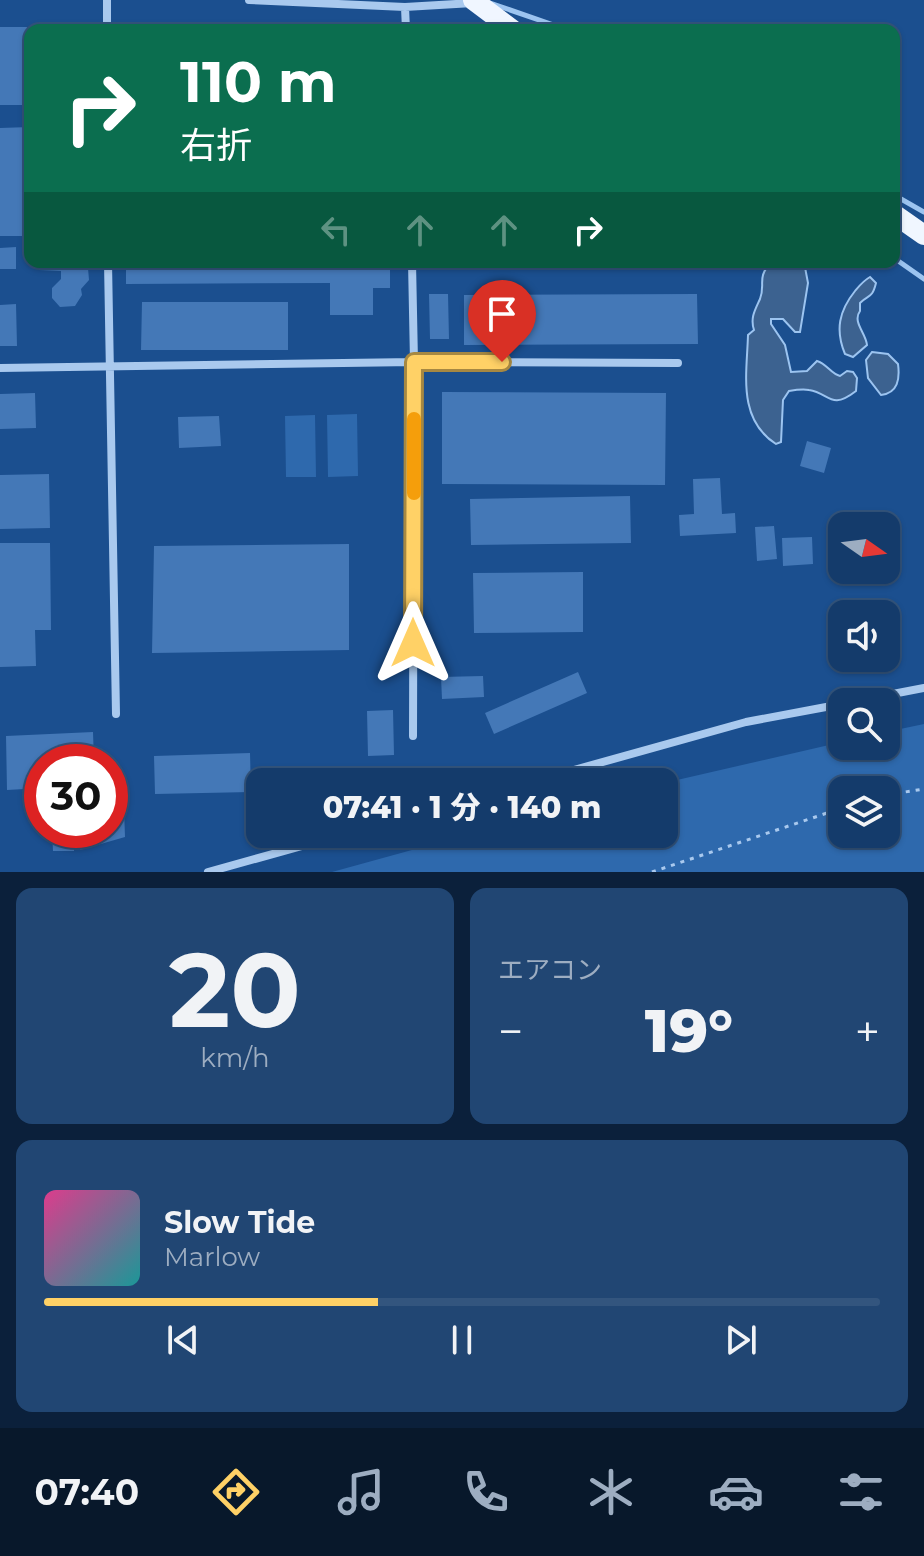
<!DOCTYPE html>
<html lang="ja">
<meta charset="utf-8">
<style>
:root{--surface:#143b6b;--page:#214673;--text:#f1f3f6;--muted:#9dadc1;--line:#33557e;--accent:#ffd166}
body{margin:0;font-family:Montserrat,"Noto Sans JP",sans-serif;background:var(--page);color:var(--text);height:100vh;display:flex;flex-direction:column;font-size:30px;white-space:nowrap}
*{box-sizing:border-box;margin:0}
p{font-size:26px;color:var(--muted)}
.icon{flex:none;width:44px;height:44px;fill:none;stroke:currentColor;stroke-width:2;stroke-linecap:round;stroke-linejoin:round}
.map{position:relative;height:872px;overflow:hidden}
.panel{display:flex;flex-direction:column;gap:16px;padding:16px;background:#0b203b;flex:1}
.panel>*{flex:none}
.top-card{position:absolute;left:24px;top:24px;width:876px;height:244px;border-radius:16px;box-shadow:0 2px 6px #0004,0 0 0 2px var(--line);background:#0b6e4f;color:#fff;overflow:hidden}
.needle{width:52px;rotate:104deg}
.fabs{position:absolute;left:828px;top:512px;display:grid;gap:16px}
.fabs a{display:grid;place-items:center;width:72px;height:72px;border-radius:16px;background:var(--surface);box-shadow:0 2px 6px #0004,0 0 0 2px var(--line);font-size:40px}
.speed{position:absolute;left:24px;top:744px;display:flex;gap:16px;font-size:40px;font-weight:700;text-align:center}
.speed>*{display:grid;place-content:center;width:104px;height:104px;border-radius:50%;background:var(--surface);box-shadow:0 2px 6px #0004,0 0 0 2px var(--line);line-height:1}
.speed .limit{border:12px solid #d22;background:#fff;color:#111}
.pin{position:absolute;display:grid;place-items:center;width:68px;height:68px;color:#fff;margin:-82px -34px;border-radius:50% 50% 50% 0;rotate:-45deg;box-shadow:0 0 8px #0007}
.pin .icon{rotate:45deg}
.me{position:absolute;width:88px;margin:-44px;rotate:0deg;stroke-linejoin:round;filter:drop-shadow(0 0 6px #0008)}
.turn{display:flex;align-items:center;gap:28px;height:168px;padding:0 24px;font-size:36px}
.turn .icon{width:104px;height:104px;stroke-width:2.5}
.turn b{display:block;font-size:56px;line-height:68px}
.lanes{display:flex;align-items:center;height:76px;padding:0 24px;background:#0003;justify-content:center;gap:40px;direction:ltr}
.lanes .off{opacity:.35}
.big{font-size:60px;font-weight:800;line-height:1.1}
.panel .widget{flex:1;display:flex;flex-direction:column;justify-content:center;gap:12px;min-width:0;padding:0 28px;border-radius:16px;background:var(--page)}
.panel .dial{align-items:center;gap:0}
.dial b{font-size:104px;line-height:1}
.song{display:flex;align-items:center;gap:24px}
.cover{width:96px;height:96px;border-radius:12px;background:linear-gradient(135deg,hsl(330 70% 55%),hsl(180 70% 35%))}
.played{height:8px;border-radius:4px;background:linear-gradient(90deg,var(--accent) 40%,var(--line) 40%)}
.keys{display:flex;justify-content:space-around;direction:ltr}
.heat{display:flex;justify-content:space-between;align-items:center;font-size:44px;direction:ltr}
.panel .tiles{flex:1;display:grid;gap:16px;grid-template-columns:1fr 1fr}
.widget:last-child{grid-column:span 2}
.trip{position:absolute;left:246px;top:768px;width:432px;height:80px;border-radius:16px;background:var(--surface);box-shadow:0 2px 6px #0004,0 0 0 2px var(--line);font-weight:800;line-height:80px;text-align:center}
.tabs{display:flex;height:128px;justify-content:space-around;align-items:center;background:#08182b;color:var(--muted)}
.tabs .icon{width:56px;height:56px}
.tabs .current{color:var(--accent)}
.tabs b{font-size:36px;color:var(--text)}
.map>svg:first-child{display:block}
.green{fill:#2e69ad;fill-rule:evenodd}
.water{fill:#3c6290;stroke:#9cc4f0;stroke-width:2}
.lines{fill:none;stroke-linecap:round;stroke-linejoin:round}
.stream{stroke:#9cc4f0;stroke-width:5}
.building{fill:#4478b7}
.path{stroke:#a9c9ee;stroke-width:3;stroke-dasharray:4 6;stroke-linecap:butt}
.street{stroke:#a9c9ee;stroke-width:8}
.primary{stroke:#f0f6ff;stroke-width:20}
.route-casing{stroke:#a68842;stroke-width:20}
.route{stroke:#ffd166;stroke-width:14}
.slow{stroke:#f59e0b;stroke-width:14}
</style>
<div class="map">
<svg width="924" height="872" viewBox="0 0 924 872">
<rect width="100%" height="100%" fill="#1b4f8f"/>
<path class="green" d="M357,414L358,476L328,477L327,415Z
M315,415L316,477H286L285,416Z
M924,724V872H332L470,834H664V783L842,742V746H886V732ZM842,790H886V834H842Z"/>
<path class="water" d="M771,262H804L808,283L800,332H795L783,319H771V324L785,345L791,372L807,371L817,361C827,364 831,374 840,376L847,371L853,372L857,378L856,391C830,411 830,393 809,390C803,389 795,390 789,391L783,400L781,442L776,444C737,419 747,373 748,335L754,330C750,318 755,310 760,299C766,283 756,279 771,262Z
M870,277L876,283C872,299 869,294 860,303V311C852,322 866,333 867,345L853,357L845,354C835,330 839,311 855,291C860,285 863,281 870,277Z
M872,352L888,354L898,364C900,379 898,393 881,395L868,378L866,360Z"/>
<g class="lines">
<path class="stream" d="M490,3L568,30
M894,195L924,212
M894,258L924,279"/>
</g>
<path class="building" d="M0,27H27L28,105H0Z
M30,127V236H0V128Z
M16,247V269H0V248Z
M40,262H80L88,268L89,280L81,289L82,295L75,306L60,307L52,298V288L61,279V271L39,270Z
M126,262H390V288H373V315H330V283L126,284Z
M429,294H448L449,339H430Z
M697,294L698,344L464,345V295Z
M142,302H288V350H141Z
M16,304L17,346H0V305Z
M442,392L666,393L665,485L442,484Z
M35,393L36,428L0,429V394Z
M219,416L221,446L179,448L178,417Z
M807,441L831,448L824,473L800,466Z
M49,474L50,528L0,529V475Z
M720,478L722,514L735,513L736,533L680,536L679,515L694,514L693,479Z
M630,496L631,543L471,545L470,499Z
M774,526L777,559L757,561L755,527Z
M812,537L813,564L783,566L782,538Z
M0,543H50L51,630H35L36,666L0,667Z
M349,544V650L152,653L154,546Z
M583,572V632L474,633L473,573Z
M578,672L587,693L494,734L485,713Z
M483,676L484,697L442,699L441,677Z
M393,710L394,755L368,756L367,711Z
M93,732L94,762H42V788L7,790L6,736Z
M250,753L251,792L155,794L154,756Z
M110,809H124L125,837L80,850L79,830H110Z
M52,830H74V851H53Z"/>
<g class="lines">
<path class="path" d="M886,795L924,789
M652,872L842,808"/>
<path class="street" d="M107,0V30
M249,0L405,7L473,3
M405,7L406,30
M108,262L116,714
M412,262L414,362L413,736
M0,368L414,362L678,363
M851,702L924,688
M531,782L746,722L842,704
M208,872L345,834"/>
<path class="primary" d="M473,0L513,30
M894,214L924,235"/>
</g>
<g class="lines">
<g class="route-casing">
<path id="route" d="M413,643L414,362H502"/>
</g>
<use href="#route" class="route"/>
<path class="slow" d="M414,493V419"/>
</g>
</svg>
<div class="fabs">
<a><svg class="needle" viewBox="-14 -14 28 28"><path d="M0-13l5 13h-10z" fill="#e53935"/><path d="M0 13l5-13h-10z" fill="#9dadc1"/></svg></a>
<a><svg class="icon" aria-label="sound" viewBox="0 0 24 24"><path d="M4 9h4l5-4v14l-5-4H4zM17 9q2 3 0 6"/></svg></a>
<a><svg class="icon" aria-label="search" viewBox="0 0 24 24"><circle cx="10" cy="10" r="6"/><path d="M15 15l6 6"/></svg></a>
<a><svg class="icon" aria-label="layers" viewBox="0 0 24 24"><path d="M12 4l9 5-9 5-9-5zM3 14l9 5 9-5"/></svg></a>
</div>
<div class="speed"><div class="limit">30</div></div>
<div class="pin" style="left:502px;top:362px;background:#d93025"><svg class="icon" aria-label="arrive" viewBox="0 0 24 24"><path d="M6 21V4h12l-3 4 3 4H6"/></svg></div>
<svg class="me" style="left:413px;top:643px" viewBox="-20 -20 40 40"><path d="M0-17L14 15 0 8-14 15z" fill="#ffd166" stroke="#fff" stroke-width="4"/></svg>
<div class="trip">07:41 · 1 分 · 140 m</div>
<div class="top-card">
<div class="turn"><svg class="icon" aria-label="right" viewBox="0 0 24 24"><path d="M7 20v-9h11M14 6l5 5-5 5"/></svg><div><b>110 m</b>右折</div></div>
<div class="lanes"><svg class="icon off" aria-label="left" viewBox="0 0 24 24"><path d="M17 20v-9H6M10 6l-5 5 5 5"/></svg><svg class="icon off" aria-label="ahead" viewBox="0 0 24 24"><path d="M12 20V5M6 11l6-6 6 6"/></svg><svg class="icon off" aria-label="ahead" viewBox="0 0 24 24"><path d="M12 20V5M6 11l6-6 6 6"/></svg><svg class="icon" aria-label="right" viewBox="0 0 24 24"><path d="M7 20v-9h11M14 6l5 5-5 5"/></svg></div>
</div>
</div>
<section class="panel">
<div class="tiles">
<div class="widget dial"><b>20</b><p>km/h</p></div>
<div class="widget"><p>エアコン</p>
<div class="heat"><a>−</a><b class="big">19°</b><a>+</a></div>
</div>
<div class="widget">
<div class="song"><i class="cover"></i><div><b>Slow Tide</b><p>Marlow</p></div></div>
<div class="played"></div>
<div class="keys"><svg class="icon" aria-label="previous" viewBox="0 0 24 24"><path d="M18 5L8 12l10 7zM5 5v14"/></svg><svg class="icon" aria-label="pause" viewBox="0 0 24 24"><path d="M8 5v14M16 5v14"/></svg><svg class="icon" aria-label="next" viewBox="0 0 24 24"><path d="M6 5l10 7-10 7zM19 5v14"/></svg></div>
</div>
</div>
</section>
<nav class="tabs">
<b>07:40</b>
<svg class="icon current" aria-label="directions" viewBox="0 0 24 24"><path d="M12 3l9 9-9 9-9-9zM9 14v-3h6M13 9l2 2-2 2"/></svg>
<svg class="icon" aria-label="music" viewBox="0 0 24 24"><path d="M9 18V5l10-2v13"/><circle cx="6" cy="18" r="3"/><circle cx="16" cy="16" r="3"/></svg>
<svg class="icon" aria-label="phone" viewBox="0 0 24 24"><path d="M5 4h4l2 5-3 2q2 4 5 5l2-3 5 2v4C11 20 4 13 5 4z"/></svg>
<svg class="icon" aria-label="climate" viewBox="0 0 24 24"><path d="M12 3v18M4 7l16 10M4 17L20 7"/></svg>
<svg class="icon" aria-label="car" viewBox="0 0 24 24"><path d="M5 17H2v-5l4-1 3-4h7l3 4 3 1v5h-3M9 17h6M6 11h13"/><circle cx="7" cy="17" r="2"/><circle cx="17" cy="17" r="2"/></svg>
<svg class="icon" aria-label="filters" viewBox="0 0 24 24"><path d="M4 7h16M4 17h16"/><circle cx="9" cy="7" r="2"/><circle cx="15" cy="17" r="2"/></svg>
</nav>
